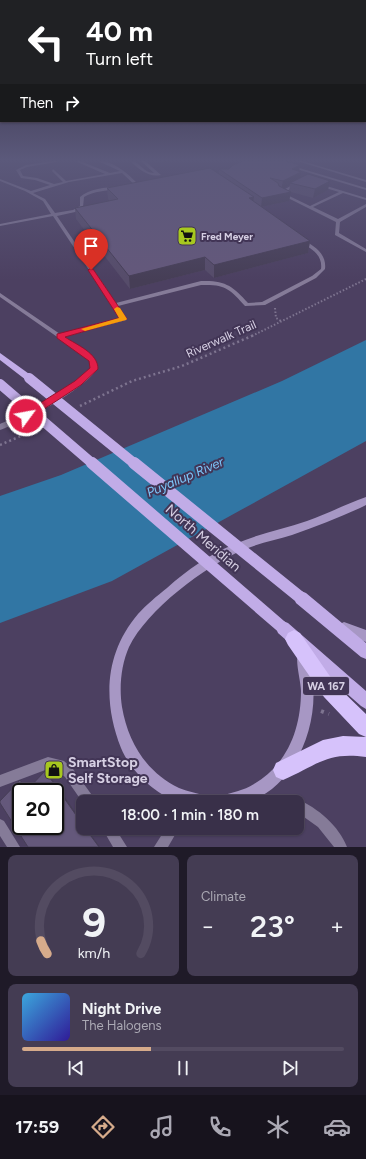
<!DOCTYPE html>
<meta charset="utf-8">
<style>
:root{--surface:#393049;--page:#443c53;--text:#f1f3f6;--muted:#aba9b4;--line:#534b61;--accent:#d6ab8b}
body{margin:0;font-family:Figtree,sans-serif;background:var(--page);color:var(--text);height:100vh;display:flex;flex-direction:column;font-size:15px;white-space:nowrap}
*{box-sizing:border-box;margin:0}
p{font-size:13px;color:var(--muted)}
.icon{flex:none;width:22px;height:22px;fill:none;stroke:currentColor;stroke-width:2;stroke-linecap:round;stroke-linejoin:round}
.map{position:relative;height:847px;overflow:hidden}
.side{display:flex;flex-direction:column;gap:8px;padding:8px;background:#1f1a28;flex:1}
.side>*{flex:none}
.top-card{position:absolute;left:0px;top:0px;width:366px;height:122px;box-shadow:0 1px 3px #0004,0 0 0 1px var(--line);background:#202124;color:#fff;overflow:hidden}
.speed{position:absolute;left:12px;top:783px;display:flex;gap:8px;font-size:20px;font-weight:700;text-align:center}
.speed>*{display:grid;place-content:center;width:52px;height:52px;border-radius:50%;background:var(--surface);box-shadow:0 1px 3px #0004,0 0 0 1px var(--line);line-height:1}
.speed .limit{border:2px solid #111;border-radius:6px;background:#fff;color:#111}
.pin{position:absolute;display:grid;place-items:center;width:34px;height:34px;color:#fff;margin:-41px -17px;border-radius:50% 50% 50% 0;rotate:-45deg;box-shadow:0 0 4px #0007}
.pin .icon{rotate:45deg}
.me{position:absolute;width:44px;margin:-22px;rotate:58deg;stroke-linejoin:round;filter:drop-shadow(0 0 3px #0008)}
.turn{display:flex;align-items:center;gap:14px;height:84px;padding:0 20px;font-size:18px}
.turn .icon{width:52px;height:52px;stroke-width:2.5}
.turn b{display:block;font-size:28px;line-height:34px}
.then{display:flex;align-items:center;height:38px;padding:0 20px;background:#0003;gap:8px;font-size:15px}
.big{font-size:30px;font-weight:600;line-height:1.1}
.side .card{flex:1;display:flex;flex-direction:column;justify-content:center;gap:6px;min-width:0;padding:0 14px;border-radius:8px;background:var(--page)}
.side .dial{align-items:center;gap:0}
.dial svg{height:104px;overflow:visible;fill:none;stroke:var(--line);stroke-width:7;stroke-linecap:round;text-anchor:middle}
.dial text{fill:var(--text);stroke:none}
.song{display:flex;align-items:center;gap:12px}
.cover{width:48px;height:48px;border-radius:6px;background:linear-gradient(135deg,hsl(200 70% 55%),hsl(250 70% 35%))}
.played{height:4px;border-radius:2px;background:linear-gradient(90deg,var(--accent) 40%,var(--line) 40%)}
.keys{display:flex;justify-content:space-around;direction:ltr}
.heat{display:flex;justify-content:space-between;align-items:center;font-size:22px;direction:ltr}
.side .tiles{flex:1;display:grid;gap:8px;grid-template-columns:1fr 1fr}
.card:last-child{grid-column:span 2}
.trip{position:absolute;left:76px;top:795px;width:228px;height:40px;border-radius:8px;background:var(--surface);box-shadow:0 1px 3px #0004,0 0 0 1px var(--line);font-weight:600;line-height:40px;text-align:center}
.tabs{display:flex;height:64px;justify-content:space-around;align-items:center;background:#17131d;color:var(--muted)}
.tabs .icon{width:28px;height:28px}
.tabs .selected{color:var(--accent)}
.tabs b{font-size:18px;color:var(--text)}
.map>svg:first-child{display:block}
.water{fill:#3176a4}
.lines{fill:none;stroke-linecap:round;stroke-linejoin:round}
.path-far2{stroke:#7e7490;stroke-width:2;stroke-dasharray:1.5 2;stroke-linecap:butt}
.path-far1{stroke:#7e7490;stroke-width:2.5;stroke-dasharray:2 3;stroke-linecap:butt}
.path{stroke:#7e7490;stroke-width:4;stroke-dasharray:3 5;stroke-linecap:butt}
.lane{fill:#857b98;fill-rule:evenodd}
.street{fill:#857b98;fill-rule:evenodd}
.secondary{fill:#a797c4;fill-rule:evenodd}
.primary{fill:#c1ace7;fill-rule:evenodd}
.highway{fill:#d6c2fb;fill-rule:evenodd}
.primary-bridge-far1{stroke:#c1ace7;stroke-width:10}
.primary-bridge{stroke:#c1ace7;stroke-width:12}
.wall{fill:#564c6a;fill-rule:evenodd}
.shaded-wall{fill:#463e56}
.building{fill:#64587b;stroke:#463e56;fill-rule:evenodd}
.route{fill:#e11d48;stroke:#92132f}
.slow{fill:#f59e0b}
.labels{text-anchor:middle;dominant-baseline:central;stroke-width:4;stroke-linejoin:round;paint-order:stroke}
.far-poi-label{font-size:10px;font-weight:bold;fill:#d6cfe3;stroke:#423556;text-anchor:start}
.shield{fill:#423556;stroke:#aaa1b9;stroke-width:1}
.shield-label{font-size:11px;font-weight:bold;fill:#d6cfe3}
.street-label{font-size:12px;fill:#d6cfe3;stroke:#423556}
.water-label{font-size:13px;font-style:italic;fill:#7ec7fb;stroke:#423556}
.near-street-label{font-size:14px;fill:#d6cfe3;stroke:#423556}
.near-poi-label{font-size:14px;font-weight:bold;fill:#d6cfe3;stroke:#423556;text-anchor:start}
</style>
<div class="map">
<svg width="366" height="847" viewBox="0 0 366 847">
<rect width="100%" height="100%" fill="#4c4061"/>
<path class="water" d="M366,340V441L112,581L0,623V496L61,475L282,381Z"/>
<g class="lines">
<path class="path-far2" d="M275,308L276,318L281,321
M252,336L366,279"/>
<path class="path-far1" d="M80,406L132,381L182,366L254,335
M0,445L37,429"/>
<path class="path" d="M321,711L329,714"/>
<path class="lane" d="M53,161H62L27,167L20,170L23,176L37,178L54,184L63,182L52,171L53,169L66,181L105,174L75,161H80L110,173L120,171L98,161C115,161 128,174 139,185L136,186L122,173L69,182L33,193L45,199L55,213L73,210L80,206V197C89,189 106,187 117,187V189C106,191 94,191 84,197L83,207L75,212L57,216L116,303L201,281C225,280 233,286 248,303L262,302L312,276L321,269C323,255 311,248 300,242V241L302,240C314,245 327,254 325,269L316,278L265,305L245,306C230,289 225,284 201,285L118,306L127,319L126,320L64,337C73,343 97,355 98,367C88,388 23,422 0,430V424C16,418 87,382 92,367C93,363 89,360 86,357L0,297V293L60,334L121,318L53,216L0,226V224L51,214L43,201L25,191L0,181V179L31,191L50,185L35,180L21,178L16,170L26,165Z
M130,161C140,161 143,173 154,173L141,161H145L161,175C149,178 139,169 130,161Z
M297,161H302L366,180V182Z
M296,183L299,184L283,193L310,206L339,192L319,186V184H320L366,198V200L343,193L313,207L338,219L366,204V207L340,222L339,233L366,249V252L335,235L336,222L278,193Z
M48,757L64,761L73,769L94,798L96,802L83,803L65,777L57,770L48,769L0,787V775Z
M297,799C318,808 339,826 347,847H334L318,827L297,812V802H292Z
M0,819L4,821L20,847H7L0,836Z
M102,828H115L127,847H113Z
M166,828H179L168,847H154Z"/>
<path class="street" d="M270,161H276L366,188V190Z"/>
<path class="secondary" d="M366,497V505L360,508C338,518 315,527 292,535C276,540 259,543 243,550C205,566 147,610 129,647C121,665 119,688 122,707C128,742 146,772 179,788C188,792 199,793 208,797L210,802C201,802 189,804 180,802C156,796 130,770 121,748C103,702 104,654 138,614C146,605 157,596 167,588C187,570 210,554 235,544C258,534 283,529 307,521C327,514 346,504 366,497Z
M344,622L366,630V642L340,632L338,628L340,624Z
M302,653L306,655C327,704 303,784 248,802C240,804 227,802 218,802L220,797C231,792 244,791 254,784C288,764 301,728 301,691C301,682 295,661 298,655Z"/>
<path class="primary" d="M0,353L32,376L34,378L32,380H26L0,360Z
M301,591L306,593L366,643V659L361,657L296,603L294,598L296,593Z
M283,621L288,623L366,691V709L361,706L278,633L276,628L278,623Z"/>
<path class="highway" d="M294,630L300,633L336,685L366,714V737L359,734L324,697L288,645L285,639L288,633Z
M343,736L366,737V757C327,751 316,766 283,780L276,777L273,770L276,763L323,740Z"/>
<path class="primary-bridge-far1" d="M29,378L135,464
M0,384L93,464"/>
<path class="primary-bridge" d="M92,463L283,628
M134,463L301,598"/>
</g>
<path class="wall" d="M153,161H172L163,163L155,162Z
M219,169L299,171L301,172L300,178L328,190L313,198L291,192L289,201L261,207L310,241L308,253L214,278L205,270L130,289L76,219L75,208L110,201L108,199L107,188L219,174ZM290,185L289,191L284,188Z"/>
<path class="shaded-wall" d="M163,161H172L163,163Z
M300,165L299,173L301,172L300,180L290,183V185L281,190L283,181L292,169Z
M330,181L328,190L313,198L315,189Z
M291,192L289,201L261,207L262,198Z
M254,197L252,209L249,198Z
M310,241L308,253L214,278V265Z
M205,257V270L130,289L129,276Z
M45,771L47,772L83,823V825Z
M85,828H86L100,847H99Z"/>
<path class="building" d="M243,161H285L300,165L292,169L301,172L283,181L270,178L278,183L279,186L291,192L262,198L219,169H229L233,165Z
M210,168L254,197L249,198L310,241L214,265L205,257L129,276L75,208L118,199L107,188Z
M308,174L330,181L315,189L290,183Z
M45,771L83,825V828H85L99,847H28L0,803V801L20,780L27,790ZM21,792H55V826H21Z"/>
<linearGradient id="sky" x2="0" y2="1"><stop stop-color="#2a2335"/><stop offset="0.57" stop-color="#5b597b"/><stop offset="1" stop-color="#5b597b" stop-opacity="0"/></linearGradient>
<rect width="366" height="280" fill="url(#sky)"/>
<path class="route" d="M89,269H93L127,319L65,337C77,345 98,353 98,369L81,385L30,418H23L22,416L23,414L75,381L90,368L89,361L57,338V334L119,318L88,270Z"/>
<path class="slow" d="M117,307L120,308L127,319L126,320L85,331L81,329L119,318L114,309Z"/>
<defs>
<g id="supermarket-square" transform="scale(1)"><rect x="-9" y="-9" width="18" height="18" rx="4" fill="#a7c81f" stroke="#423556"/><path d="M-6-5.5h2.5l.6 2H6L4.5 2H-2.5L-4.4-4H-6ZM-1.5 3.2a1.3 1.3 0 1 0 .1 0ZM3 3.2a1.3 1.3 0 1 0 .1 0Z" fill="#111"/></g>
<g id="shop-square" transform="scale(1)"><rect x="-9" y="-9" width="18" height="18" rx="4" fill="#a7c81f" stroke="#423556"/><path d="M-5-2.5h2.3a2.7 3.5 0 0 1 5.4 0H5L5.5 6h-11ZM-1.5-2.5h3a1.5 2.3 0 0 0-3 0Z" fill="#111"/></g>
</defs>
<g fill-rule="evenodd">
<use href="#supermarket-square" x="187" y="236"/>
<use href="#shop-square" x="54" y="770"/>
</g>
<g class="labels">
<g class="far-poi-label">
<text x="201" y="236">Fred Meyer</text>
</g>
<rect class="shield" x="303" y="677" width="46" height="18" rx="3"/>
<g class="shield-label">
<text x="326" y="686">WA 167</text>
</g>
<g class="street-label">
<text transform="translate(221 339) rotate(-24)">Riverwalk Trail</text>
</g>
<g class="water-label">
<text transform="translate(185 477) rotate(-23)">Puyallup River</text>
</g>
<g class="near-street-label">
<text transform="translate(203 538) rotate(41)">North Meridian</text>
</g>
<g class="near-poi-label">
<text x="68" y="762">SmartStop<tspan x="68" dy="16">Self Storage</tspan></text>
</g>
</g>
</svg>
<div class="speed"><div class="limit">20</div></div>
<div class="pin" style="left:91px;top:270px;background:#d93025"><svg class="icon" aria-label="arrive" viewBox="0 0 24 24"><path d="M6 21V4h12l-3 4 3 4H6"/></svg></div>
<svg class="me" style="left:26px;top:416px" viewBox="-20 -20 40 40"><circle r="17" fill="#e11d48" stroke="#fff" stroke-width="3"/><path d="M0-11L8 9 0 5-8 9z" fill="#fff"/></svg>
<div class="trip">18:00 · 1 min · 180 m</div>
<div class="top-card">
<div class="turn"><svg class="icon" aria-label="left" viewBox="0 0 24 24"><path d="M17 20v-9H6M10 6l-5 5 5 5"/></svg><div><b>40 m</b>Turn left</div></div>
<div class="then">Then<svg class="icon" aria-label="right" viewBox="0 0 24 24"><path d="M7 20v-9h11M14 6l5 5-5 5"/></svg></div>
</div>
</div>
<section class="side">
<div class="tiles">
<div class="card dial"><svg viewBox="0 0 100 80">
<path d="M14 69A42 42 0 1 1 86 69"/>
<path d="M14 69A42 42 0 0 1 9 59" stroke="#d6ab8b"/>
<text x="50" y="56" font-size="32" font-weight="700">9</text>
<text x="50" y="72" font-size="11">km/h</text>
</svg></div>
<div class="card"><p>Climate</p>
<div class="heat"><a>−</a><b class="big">23°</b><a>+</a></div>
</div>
<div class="card">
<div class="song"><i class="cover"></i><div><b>Night Drive</b><p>The Halogens</p></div></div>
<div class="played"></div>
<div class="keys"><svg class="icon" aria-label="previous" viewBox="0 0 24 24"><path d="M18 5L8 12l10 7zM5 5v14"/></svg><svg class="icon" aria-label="pause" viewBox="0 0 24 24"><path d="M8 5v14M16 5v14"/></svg><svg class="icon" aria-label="next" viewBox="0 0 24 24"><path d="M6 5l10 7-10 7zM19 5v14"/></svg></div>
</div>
</div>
</section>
<nav class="tabs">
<b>17:59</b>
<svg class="icon selected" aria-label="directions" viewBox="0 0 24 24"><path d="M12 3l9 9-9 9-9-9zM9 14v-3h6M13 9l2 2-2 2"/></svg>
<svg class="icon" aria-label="music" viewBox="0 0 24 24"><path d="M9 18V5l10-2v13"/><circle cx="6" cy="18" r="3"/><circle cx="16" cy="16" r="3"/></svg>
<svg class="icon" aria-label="phone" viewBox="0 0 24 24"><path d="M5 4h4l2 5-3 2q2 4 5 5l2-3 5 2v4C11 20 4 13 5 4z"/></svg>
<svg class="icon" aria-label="climate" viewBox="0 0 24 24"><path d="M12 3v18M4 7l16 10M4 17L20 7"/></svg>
<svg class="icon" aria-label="car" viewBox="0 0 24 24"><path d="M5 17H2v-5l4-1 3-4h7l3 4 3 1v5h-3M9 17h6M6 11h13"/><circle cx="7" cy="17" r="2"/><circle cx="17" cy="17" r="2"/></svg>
</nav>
